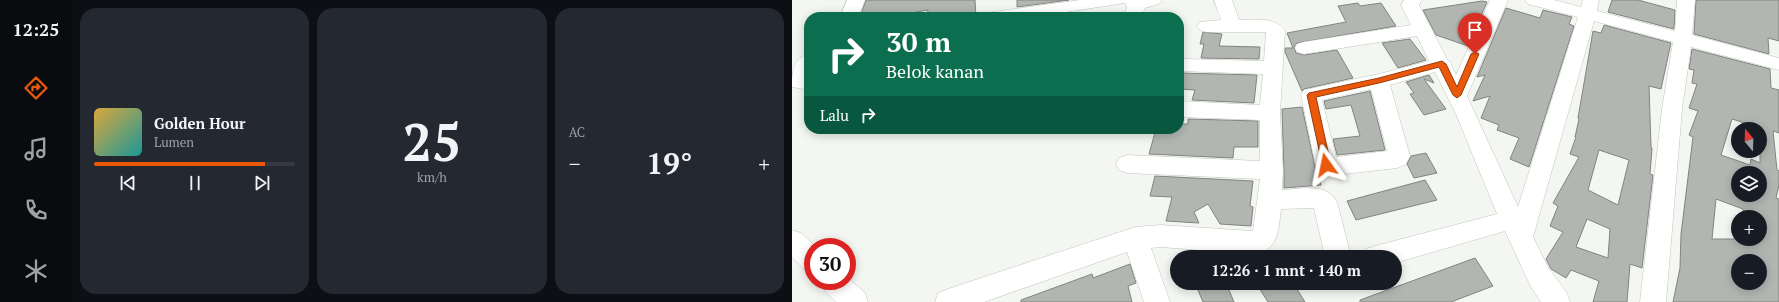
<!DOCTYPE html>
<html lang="id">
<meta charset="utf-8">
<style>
:root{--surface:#171b24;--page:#242831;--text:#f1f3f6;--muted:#9ea1a6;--line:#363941;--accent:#ea580c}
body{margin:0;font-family:"PT Serif",serif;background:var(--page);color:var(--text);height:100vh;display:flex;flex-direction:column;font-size:15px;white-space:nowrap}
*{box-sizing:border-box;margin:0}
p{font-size:13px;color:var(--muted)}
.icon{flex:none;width:22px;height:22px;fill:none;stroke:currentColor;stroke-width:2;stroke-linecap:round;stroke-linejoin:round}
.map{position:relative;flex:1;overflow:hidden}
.drawer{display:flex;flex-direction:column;gap:8px;padding:8px;background:#0d0f14;width:720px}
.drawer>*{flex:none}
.banner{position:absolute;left:12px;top:12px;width:380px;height:122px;border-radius:16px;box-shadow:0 2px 10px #0003;background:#0b6e4f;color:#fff;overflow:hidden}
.needle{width:26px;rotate:341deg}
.buttons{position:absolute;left:939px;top:122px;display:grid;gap:8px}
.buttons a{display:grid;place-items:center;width:36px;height:36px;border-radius:50%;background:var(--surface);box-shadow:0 2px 10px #0003;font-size:20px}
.speed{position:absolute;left:12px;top:238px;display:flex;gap:8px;font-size:20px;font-weight:700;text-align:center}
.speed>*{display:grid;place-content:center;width:52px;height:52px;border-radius:50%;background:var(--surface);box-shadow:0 2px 10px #0003;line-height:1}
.speed .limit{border:6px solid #d22;background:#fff;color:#111}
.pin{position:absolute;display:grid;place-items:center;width:34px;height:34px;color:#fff;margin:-41px -17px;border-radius:50% 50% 50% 0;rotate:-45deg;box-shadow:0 0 4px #0007}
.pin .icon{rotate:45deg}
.me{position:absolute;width:44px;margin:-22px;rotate:348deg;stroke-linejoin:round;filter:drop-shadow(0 0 3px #0008)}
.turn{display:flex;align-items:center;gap:14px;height:84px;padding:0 16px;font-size:18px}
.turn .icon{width:52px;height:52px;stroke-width:2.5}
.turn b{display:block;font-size:28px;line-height:34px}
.then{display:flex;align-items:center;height:38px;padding:0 16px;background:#0003;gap:8px;font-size:15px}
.big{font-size:30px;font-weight:700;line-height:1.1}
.drawer .card{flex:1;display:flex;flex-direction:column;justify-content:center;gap:6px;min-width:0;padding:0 14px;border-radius:16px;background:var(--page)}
.drawer .dial{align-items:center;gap:0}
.dial b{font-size:52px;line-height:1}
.song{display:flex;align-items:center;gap:12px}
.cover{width:48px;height:48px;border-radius:6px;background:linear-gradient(135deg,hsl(40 70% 55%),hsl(180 70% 35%))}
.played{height:4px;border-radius:2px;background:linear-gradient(90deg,var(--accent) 85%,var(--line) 85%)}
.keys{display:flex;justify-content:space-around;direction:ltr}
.heat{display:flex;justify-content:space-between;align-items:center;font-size:22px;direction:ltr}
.drawer .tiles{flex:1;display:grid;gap:8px;grid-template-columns:repeat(3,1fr)}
.trip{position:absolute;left:378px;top:250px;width:232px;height:40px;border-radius:20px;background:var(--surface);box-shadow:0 2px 10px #0003;font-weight:700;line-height:40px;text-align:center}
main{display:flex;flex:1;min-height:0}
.dock{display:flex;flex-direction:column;width:72px;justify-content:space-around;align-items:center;background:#090b0e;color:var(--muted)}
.dock .icon{width:28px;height:28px}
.dock .selected{color:var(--accent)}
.dock b{font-size:18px;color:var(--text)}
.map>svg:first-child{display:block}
.building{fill:#b2b6b1;stroke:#818480;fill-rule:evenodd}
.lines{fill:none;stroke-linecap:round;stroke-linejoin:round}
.minor-casing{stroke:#c1c5c0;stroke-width:1}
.minor{fill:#fff;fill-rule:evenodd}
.route{fill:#ea580c;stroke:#983908}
</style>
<main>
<nav class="dock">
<b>12:25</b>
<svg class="icon selected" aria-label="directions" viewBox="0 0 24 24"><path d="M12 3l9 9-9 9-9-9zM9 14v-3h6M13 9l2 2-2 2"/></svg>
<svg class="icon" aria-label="music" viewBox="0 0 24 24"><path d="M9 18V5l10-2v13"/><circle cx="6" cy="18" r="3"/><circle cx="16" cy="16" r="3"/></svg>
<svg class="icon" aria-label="phone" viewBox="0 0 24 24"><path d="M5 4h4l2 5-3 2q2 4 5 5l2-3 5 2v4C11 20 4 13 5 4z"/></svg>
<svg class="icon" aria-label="climate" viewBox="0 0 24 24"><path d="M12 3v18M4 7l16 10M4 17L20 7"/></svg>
</nav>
<section class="drawer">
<div class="tiles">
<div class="card">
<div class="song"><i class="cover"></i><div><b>Golden Hour</b><p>Lumen</p></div></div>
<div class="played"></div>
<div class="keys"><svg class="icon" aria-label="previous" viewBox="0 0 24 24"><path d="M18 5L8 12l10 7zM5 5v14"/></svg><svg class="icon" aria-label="pause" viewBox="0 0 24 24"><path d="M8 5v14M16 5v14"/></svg><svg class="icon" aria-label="next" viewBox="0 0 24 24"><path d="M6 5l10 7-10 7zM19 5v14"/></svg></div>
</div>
<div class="card dial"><b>25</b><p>km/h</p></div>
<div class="card"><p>AC</p>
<div class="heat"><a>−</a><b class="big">19°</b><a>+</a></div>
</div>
</div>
</section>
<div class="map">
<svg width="987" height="302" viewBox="0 0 987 302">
<rect width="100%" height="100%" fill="#f3f6f1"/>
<path class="building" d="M74,0H183L184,17H135L136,10L98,17H68Z
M225,0H277L225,7Z
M820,0H846L883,10L882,29L816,12Z
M904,0H987V41L976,38L977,54L902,34Z
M690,1L695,2L676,46L644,35L631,10Z
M566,3L568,6L589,3L604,26L505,43L502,47L504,53L512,55L545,50L561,78L512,89L510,91L493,52V48H501L495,33L554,22L546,6Z
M714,8L748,18L751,10L780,17L777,24L782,26L737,167L718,159L727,138L705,130L707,125L689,118L698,96L681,101L693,75L685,77Z
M812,25L879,43L869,89L857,86L859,147L860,148L858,174L861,175L850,268L838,264L835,302H801L807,281L779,270L774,278L759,269L754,259L771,232L758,226L766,206L761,203L787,157L778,154L784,137H783L787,119L786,118L801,31L809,33ZM807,150L837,160L826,205L796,190ZM795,219L818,229L816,258L784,247Z
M411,32L430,34L427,46L468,47L467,59L409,58L412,44H408Z
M618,39L634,60L606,68L590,43Z
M900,49L978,69L979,88L987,90V133L981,131L985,170L987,171V185L984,198L987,199V302H881L888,268L889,234L901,137L897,135L906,111L897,108L905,84L900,83L902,70L897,69ZM940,119L968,128V163L959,159L958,165L929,155ZM946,173H968V195H946ZM924,199L951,209L952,217H968V239H920ZM946,261H968V283H946Z
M387,73L465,75L462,103L400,100L403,90L387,89Z
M637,75L642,83L632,79L654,109L632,115L618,94L622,93L614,82Z
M578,91L593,150L545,155L541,139L568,136L559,105L534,109L532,101Z
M510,107L523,167L526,174L529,185L492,188V171L490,109Z
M396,119L466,121V147H442L441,158L357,154L364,129H387V124H396Z
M634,153L645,173L622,178L615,164L619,156Z
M363,176L461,181L458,206L461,207L459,226L428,224L416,204L402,212L407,223L374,221L380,197L358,196Z
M633,180L645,200L564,220L555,201Z
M683,258L701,286L659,302H568V300Z
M338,264L344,283L336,286L340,302H229V300L300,274L301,278Z
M403,283H434L442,302H411Z
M464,283H501L513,302H476Z"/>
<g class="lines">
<g class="minor-casing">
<path id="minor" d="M55,0H73L66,17H48Z
M288,0H370L367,4L353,8L349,17H331L335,8L333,3L241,17H192L195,13L201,12Z
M422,0H440L447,20C463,20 483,16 493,31L488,113L491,171L490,190C509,189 535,182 545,202L559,257H533L522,208L489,209C486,232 487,252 458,254L369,247L359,248L378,302H352L335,252L192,302H143L146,293L156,289L343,227L369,225L461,231L468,179L335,173L327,170L324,164L327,158L335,155L468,161V120L387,117V101L468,105L471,74L387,71V61L392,59L472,61L474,32H414L408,30L405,26L408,22L429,20Z
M612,0H630L627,5L655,59L660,64L659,65L664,75L698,0H716L675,96L726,207L786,17L736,4L733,0H762L789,7L791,0H807L805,11L883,31L885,0H903L900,35L987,58V70L899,47L890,109L874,302H848L870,109L881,42L802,21L741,237L757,269L775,293L778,302H749L739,287L713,231L603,263V257H570L574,249L583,246L705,214L664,114L643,72L598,85L618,156L613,165L605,168L535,176L527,173L524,167L509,95L512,90L587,74L637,61L625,36L512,54L505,52L503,48L505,44L512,42L619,25L609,5ZM579,89L595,151L544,157L530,100Z
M17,54L16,76H17V90L0,87C0,73 1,58 17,54Z
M0,230L9,233L24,247H21V273L12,269L0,257Z
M55,277L73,293L76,302H44L32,290L28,281H55Z"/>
</g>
<use href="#minor" class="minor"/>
</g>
<path class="route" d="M683,52L687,54L669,95L665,98L661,95L647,67L587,83L524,97L539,165L537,168H531L515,95L517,93L587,78L650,61L654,64L665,87L679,54Z"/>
</svg>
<div class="buttons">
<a><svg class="needle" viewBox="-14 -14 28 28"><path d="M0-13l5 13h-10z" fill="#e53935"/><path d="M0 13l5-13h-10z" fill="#9ea1a6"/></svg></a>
<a><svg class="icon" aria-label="layers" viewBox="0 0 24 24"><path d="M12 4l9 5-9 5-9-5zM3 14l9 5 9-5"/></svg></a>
<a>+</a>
<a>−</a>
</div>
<div class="speed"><div class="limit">30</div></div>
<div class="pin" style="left:683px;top:54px;background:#d93025"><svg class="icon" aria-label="arrive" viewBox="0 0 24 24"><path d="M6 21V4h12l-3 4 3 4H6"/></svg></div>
<svg class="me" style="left:534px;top:165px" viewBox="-20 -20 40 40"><path d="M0-17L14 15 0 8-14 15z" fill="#ea580c" stroke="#fff" stroke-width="4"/></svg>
<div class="trip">12:26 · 1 mnt · 140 m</div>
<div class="banner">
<div class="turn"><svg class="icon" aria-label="right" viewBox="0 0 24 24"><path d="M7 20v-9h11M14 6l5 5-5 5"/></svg><div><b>30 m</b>Belok kanan</div></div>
<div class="then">Lalu<svg class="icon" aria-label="right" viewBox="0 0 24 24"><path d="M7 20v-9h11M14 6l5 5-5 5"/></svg></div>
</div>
</div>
</main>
